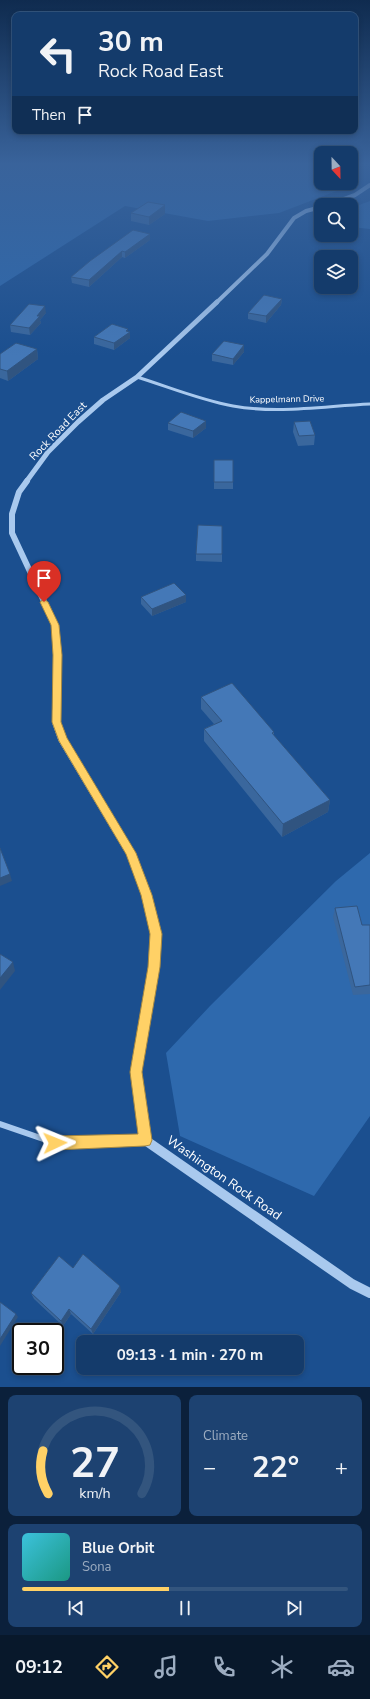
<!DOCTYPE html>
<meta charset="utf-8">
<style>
:root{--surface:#143b6b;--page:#1d4271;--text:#f1f3f6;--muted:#9dadc1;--line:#33557e;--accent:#ffd166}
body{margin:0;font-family:"Nunito Sans",sans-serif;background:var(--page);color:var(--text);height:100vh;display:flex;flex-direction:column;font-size:15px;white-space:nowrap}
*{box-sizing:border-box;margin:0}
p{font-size:13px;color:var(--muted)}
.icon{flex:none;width:22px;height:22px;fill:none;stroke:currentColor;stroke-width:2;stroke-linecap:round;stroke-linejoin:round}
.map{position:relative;height:1387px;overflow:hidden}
.sheet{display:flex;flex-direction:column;gap:8px;padding:8px;background:#0b203b;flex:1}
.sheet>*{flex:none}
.banner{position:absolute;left:12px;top:12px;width:346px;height:122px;border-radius:8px;box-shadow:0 2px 6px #0003,0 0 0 1px var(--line);background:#143b6b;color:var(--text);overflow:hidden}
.needle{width:26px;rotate:158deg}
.buttons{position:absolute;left:314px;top:146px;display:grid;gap:8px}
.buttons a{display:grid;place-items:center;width:44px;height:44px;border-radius:8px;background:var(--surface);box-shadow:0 2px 6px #0003,0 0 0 1px var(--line);font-size:20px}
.speed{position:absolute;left:12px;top:1323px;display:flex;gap:8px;font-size:20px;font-weight:700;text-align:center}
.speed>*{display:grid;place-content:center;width:52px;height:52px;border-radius:50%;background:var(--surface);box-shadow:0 2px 6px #0003,0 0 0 1px var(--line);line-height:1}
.speed .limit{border:2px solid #111;border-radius:6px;background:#fff;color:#111}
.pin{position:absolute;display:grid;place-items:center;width:34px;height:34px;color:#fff;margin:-41px -17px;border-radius:50% 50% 50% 0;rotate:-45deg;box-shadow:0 0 4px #0007}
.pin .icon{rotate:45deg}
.me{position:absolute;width:44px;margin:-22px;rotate:88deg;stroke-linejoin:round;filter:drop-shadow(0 0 3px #0008)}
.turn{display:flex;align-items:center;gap:14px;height:84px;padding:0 20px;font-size:18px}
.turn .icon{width:52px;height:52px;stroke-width:2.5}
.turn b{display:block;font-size:28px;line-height:34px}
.then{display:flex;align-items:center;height:38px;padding:0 20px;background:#0003;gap:8px;font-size:15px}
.big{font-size:30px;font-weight:700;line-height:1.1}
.sheet .card{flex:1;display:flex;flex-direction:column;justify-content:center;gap:6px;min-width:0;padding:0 14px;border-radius:8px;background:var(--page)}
.sheet .dial{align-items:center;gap:0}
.dial svg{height:104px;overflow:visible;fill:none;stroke:var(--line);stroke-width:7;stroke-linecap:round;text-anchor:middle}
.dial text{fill:var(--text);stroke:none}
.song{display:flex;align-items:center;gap:12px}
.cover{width:48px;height:48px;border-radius:6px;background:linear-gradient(135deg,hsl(190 70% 55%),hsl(170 70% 35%))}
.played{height:4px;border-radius:2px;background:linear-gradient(90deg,var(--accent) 45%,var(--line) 45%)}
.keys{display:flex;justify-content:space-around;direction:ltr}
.heat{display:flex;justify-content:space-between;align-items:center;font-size:22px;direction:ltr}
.sheet .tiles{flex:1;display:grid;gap:8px;grid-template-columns:1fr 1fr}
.card:last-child{grid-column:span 2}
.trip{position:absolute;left:76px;top:1335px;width:228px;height:40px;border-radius:8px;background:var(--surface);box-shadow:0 2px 6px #0003,0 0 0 1px var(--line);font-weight:700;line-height:40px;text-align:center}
.menu{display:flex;height:64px;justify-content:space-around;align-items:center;background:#08182b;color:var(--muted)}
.menu .icon{width:28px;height:28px}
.menu .active{color:var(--accent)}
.menu b{font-size:18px;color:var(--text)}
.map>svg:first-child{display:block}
.green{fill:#2e69ad}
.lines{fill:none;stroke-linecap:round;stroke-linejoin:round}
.minor-far1{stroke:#a9c9ee;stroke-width:3}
.minor{stroke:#a9c9ee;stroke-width:6}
.tertiary-far4{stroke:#a9c9ee;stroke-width:4}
.tertiary-far3{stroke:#a9c9ee;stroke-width:5}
.tertiary-far2{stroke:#a9c9ee;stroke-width:6}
.tertiary-far1{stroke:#a9c9ee;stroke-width:8}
.tertiary{stroke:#a9c9ee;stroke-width:10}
.wall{fill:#3a679d}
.shaded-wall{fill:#305480}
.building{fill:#4478b7;stroke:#305480}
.route{fill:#ffd166;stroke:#a68842}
.labels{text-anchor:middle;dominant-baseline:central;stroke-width:3.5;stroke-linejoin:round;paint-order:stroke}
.far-street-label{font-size:9px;fill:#fff;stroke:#1b4f8f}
.street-label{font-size:11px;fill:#fff;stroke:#1b4f8f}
.near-street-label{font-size:13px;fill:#fff;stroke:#1b4f8f}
</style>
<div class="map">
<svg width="370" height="1387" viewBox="0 0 370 1387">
<rect width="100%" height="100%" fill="#1b4f8f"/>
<path class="green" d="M0,162H321V183H349L347,187L279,213L208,221L125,206L0,286Z
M370,201V229L351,227V208Z
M370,853V1116L314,1196L180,1136L166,1053L210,1006L336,881Z"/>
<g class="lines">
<path class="minor-far1" d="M137,377C169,387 200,400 233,406C278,414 325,406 370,404"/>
<path class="minor" d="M0,1124L55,1143L145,1140"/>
<path class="tertiary-far4" d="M328,205L355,195L370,185
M216,303L267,254L294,218L306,211L321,207"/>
<path class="tertiary-far3" d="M26,482L48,452L78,422L103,400L137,377L217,302"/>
<path class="tertiary-far2" d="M27,481L19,492L12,514V533L55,625L57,655L56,713"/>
<path class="tertiary-far1" d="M56,712V722L62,739L130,853L146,895L156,934L154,967L147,1008"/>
<path class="tertiary" d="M147,1007L136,1072L145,1140L352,1284L370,1293"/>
</g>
<path class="wall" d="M165,205V214L149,225L131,221V213Z
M150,240L125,258L122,257L89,287L72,283L71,277L90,261Z
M282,299L281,305L266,323L248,319V313Z
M46,313L40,320L41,323L30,335L11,332L10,325Z
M128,331L130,338L114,350L94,344V337Z
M244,345V352L233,365L212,361V354Z
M37,349L38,359L8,381L0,378V354Z
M294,422L315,435L314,445L298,446L293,432Z
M168,423L206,428L193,438L168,430Z
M214,460L233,482V489H214Z
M196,554H222V562L196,561Z
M141,597L186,602L152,616L141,604Z
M201,697L274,732V736L330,800L328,812L282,837L204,741V729L214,724L201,709Z
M335,908L362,925H370V994L353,995L333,917Z
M73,1268L121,1292L93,1334L71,1314L63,1326L34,1299L31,1293Z"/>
<path class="shaded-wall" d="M165,205V214L149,225V217Z
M150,234V240L125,258V252Z
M122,251V257L89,287V280Z
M282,299L281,305L266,323V316Z
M45,306L46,313L40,320L41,323L30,335L29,328L37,316Z
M128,329V333L130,332V338L114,350V343Z
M244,345V352L233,365V359Z
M37,349L38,359L8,381L7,371Z
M206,421V428L193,438V431Z
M186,595V602L152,616V609Z
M330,800L328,812L282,837L283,824Z
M10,874L12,881L0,886V878Z
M13,962L15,971L0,990V978Z
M120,1286L121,1292L93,1334L91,1329Z
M69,1309L71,1314L63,1326L61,1321Z
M16,1314L18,1317L0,1346V1339Z"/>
<path class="building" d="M148,202L165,205L149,217L131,213Z
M133,230L150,234L125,252L122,251L89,280L71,277L90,261Z
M264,295L282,299L266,316L248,313Z
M29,304L45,306L37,316H40L29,328L10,325Z
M112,324L128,329L126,331L130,332L114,343L94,337Z
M224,341L244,345L233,359L212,354Z
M16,343L37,349L7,371L0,369V354Z
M181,412L206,421L193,431L168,423Z
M310,421L315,435L299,436L294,422Z
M214,460H233V482H214Z
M198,525L222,526V554H196Z
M174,583L186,595L152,609L141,597Z
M232,683L274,732L272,733L330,800L283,824L204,729L222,721L201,697Z
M0,848L10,874L0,878Z
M357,906L362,925H370V985L355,987L335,908Z
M0,954L13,962L0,978Z
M83,1254L120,1286L91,1329L69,1309L61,1321L31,1293L59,1256L73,1268Z
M0,1302L16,1314L0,1339Z"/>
<linearGradient id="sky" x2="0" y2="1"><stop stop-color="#0f2b4f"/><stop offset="0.46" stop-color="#39639b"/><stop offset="1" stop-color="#39639b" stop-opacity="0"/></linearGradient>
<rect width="370" height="356" fill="url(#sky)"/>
<path class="route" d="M44,599L48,602L59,625L62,655L61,722L67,738L136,853L152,895L162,934L160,967L142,1072L152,1140L150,1145L145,1146L55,1150L51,1148L49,1143L51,1138L55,1136L138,1134L130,1072L148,967L150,934L141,895L126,854L59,741L52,722L53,655L51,625L40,602Z"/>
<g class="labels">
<g class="far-street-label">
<text transform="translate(287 399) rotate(-1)">Kappelmann Drive</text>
</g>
<g class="street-label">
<text transform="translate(58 431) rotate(-46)">Rock Road East</text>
</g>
<g class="near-street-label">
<text transform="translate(224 1178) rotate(35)">Washington Rock Road</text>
</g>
</g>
</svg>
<div class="buttons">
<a><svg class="needle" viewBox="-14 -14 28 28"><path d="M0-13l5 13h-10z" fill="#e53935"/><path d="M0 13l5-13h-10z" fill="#9dadc1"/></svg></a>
<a><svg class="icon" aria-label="search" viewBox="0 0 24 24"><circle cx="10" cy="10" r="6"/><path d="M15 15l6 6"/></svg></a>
<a><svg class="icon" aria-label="layers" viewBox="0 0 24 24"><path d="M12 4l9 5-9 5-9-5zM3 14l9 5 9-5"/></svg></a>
</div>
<div class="speed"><div class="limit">30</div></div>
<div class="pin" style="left:44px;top:602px;background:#d93025"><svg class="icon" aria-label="arrive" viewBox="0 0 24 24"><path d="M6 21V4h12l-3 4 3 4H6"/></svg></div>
<svg class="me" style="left:55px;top:1143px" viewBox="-20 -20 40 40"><path d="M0-17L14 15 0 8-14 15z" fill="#ffd166" stroke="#fff" stroke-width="4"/></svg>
<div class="trip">09:13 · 1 min · 270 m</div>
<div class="banner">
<div class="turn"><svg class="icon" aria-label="left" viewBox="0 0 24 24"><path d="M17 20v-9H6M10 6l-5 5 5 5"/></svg><div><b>30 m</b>Rock Road East</div></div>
<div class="then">Then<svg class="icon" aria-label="arrive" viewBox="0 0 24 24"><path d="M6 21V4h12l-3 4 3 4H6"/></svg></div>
</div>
</div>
<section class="sheet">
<div class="tiles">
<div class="card dial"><svg viewBox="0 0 100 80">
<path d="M14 69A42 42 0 1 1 86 69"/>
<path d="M14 69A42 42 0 0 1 10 36" stroke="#ffd166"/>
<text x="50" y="56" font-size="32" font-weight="700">27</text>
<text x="50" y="72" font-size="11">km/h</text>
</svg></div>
<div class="card"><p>Climate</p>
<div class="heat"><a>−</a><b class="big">22°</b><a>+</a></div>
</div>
<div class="card">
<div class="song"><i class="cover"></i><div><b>Blue Orbit</b><p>Sona</p></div></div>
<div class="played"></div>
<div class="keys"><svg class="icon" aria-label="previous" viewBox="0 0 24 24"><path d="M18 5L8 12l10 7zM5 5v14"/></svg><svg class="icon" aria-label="pause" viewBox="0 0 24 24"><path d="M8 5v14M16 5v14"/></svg><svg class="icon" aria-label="next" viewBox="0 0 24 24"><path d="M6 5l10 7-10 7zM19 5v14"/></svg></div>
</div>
</div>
</section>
<nav class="menu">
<b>09:12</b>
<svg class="icon active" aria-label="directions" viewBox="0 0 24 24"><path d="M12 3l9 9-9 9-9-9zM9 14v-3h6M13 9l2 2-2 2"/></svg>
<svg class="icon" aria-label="music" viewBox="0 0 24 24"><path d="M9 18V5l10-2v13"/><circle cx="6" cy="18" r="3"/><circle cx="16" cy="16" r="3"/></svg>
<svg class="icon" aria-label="phone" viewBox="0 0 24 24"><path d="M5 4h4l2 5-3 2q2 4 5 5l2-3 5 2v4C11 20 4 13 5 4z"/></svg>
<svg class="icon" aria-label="climate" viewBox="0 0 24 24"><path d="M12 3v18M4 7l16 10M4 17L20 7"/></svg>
<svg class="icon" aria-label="car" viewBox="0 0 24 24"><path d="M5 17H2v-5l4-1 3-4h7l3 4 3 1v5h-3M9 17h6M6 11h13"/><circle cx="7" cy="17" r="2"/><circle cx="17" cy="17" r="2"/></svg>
</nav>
